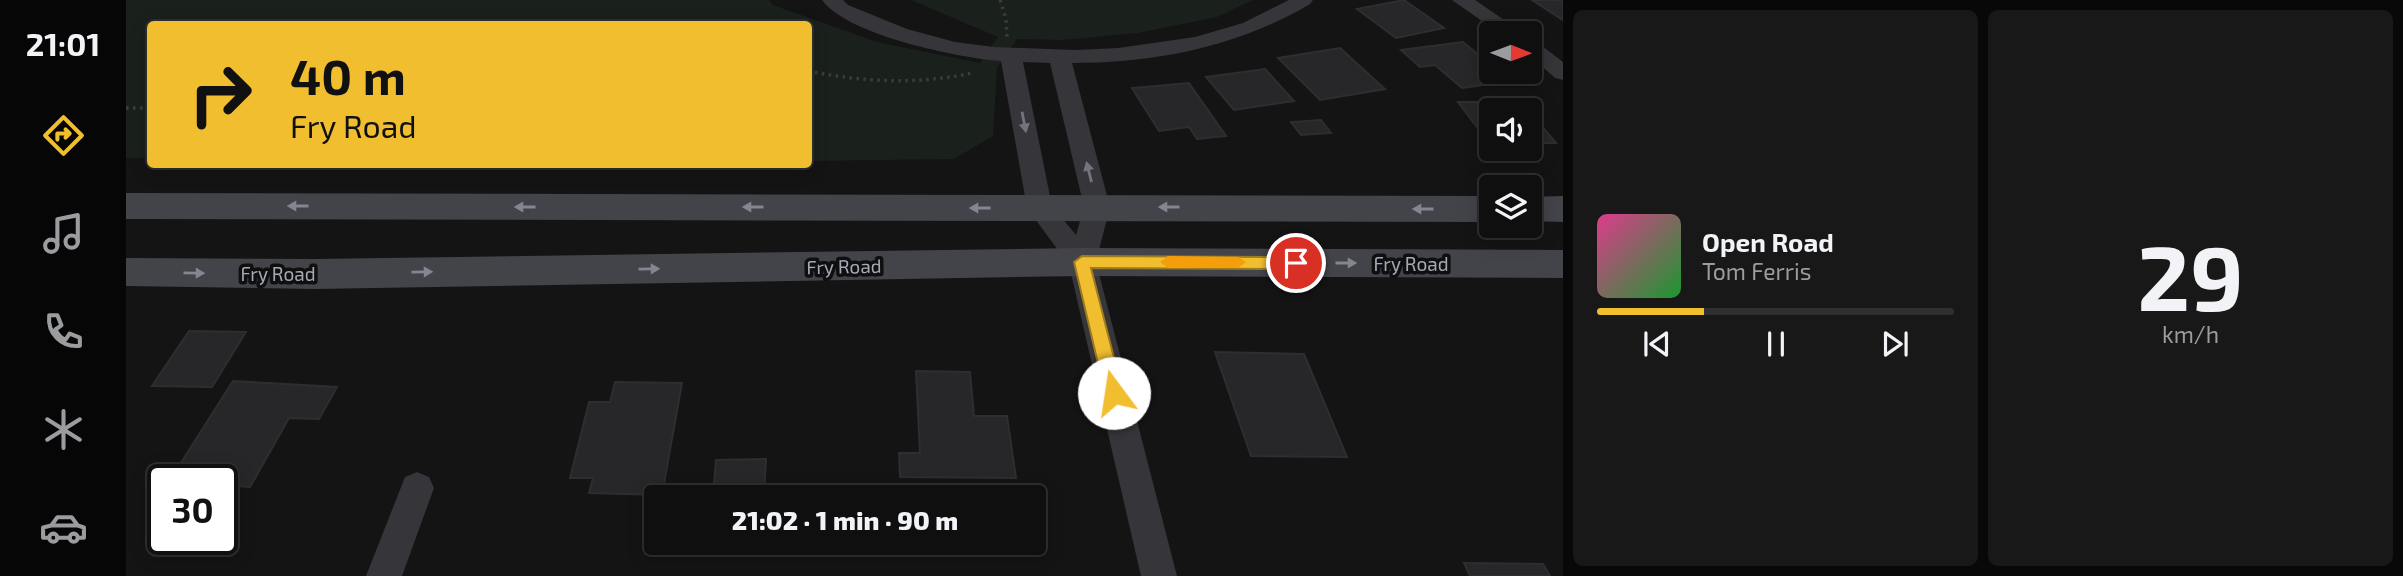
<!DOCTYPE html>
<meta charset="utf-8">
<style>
:root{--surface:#0f0f10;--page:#181819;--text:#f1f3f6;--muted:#9b9c9f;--line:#2f2f30;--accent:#f1be30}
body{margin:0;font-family:"Exo 2",sans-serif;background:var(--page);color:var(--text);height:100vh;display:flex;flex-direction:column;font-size:26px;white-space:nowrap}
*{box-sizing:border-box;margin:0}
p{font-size:23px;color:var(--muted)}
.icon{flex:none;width:38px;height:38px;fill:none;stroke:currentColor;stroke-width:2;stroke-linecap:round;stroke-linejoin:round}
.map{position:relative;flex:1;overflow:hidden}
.sheet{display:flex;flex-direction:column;gap:10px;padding:10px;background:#080809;width:840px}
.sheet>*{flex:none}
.banner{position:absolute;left:21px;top:21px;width:665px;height:147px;border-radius:7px;box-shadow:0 4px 18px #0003,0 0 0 2px var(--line);background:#f1be30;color:#111;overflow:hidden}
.needle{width:46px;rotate:91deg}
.fabs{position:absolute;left:1353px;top:21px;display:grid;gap:14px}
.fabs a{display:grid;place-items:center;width:63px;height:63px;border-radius:7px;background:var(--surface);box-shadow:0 4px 18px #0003,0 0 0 2px var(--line);font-size:35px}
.speed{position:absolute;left:21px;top:464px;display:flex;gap:14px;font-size:35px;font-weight:700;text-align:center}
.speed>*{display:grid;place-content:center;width:91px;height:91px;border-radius:50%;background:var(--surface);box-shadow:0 4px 18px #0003,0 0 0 2px var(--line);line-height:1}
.speed .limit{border:4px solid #111;border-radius:10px;background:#fff;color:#111}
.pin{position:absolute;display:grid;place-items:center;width:60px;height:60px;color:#fff;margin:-30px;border:4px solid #fff;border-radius:50%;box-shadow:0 2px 7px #0007}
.me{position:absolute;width:77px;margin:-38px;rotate:346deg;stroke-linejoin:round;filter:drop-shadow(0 0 5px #0008)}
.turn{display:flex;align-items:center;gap:24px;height:147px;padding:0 28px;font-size:32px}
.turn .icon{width:91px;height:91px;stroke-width:2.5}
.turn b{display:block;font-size:49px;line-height:60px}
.sheet .tile{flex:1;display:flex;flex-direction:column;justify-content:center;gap:10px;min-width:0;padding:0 24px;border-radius:10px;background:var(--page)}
.sheet .dial{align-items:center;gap:0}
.dial b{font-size:91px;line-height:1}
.song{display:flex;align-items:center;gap:21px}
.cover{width:84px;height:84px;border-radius:10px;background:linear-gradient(135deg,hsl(330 70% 55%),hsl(130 70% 35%))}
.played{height:7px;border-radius:4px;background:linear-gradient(90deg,var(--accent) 30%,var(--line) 30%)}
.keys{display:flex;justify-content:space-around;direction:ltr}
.sheet .tiles{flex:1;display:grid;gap:10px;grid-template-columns:repeat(2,1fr)}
.trip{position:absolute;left:518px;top:485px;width:402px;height:70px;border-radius:7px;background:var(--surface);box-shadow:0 4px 18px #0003,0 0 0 2px var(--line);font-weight:800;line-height:70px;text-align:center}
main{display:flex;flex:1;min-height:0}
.dock{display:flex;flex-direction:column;width:126px;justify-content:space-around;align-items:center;background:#060606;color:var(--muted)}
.dock .icon{width:49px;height:49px}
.dock .on{color:var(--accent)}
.dock b{font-size:32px;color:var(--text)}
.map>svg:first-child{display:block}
.green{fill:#1a201b}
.building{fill:#272729;stroke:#2e2e31;stroke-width:2}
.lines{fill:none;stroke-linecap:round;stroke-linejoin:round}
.path{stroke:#3b3c41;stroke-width:3.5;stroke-dasharray:2.5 4.5;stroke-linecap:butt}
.minor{fill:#35353a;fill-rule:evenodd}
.secondary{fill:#43444a;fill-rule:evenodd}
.oneway{fill:#73757e}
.oneway2{fill:#838690}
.route{fill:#f1be30;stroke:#9d7c1f;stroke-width:2}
.slow{fill:#f59e0b}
.labels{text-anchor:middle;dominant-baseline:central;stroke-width:7;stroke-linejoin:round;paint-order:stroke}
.street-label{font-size:19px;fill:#a5a9b6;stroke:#0f0f10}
</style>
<main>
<nav class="dock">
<b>21:01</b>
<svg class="icon on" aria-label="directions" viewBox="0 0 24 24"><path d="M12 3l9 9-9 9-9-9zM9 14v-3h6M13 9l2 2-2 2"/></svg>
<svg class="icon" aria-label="music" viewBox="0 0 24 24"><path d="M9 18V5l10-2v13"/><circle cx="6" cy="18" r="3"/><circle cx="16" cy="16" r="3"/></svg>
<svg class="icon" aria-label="phone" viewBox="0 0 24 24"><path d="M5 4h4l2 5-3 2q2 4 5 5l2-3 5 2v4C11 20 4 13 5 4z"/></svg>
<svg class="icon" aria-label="climate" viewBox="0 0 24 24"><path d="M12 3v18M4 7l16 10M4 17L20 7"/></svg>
<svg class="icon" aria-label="car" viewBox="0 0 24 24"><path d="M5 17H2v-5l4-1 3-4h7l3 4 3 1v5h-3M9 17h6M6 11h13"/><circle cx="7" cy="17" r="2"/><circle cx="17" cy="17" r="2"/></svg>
</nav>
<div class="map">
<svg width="1437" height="576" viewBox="0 0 1437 576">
<rect width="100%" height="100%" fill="#141415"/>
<path class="green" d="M0,0H643L647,5L751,42L854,63L872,37L785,0H1127L1091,17L1012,33L936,40L891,39L871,68L867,136L828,159L683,161L682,24H24V158H0Z"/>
<path class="building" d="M1278,0L1318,28L1270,38L1231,9Z
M1406,0H1437V20Z
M1337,42L1365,65V72H1373L1385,81L1336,88L1309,65L1294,67L1275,50Z
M1214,48L1259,89L1194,100L1152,58Z
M1139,69L1168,101L1108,110L1080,77Z
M1063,83L1100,136L1071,139L1063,127L1033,131L1006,88Z
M1332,102H1395L1402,110H1365V143H1363Z
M1404,112L1430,143H1404Z
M1195,120L1205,133L1175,135L1165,122Z
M63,331L120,332L86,387L26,386Z
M1089,352L1178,354L1221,457L1125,456Z
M790,371L844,372L848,416H881L890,478L774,477L773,453H794Z
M107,381L211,387L193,419L163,418L124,487L96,485V480H44Z
M489,382L556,383L536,495L463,493L467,478H444L463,402H484Z
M640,459L638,497H587L590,460Z
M1338,563L1417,564L1424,576H1344Z"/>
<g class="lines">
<path class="path" d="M874,0L880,19L881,37
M682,71C738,82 790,85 846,73
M0,108H24"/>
<path class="minor" d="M696,0H717L722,5L781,29L829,42L868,47L950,50L992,48L1069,37L1117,23L1163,0H1187L1184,4C1112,47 1029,63 946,63L984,207L970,262L1051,576H1015L943,265L901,208L875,61C833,58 721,35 696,0ZM897,62L924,63L958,207L950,235L926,206Z
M1326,0H1349L1397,33H1373Z
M1404,40L1411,42L1437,62V80L1429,78L1404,56Z
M291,472L303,477L308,488L276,576H240L279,477Z"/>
<path class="secondary" d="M0,193L1365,196V222L0,219Z
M1437,196V222L1404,221V197Z
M956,248L1437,250V278L956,276L189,289L0,286V258L189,259Z"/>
</g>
<defs><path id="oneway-solid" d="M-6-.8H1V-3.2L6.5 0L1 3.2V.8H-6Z" transform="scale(1.75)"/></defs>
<g class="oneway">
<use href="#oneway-solid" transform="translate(898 122) rotate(79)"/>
<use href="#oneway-solid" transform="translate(963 172) rotate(-104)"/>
</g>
<g class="oneway2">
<use href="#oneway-solid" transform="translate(172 206) rotate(-180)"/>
<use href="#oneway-solid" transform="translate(399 207) rotate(-180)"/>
<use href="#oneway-solid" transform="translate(627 207) rotate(-180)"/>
<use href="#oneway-solid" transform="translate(1043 207) rotate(-180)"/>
<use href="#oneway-solid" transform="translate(854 208) rotate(-180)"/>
<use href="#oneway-solid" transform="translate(1297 209) rotate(-180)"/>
<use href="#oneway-solid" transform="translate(1220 263)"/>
<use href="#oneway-solid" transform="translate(523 269) rotate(-1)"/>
<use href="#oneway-solid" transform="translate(296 272) rotate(-1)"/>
<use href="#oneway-solid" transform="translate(68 273) rotate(1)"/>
</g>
<path class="route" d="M956,256L1170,257L1177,263L1170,269L965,268L997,393L994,398L988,400L982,398L979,393L948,262Z"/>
<path class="slow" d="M1042,256L1112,257L1120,262L1112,268H1042L1034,262Z"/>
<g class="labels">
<g class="street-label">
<text x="1285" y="263">Fry Road</text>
<text transform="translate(718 266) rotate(-1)">Fry Road</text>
<text x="152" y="273">Fry Road</text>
</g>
</g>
</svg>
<div class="fabs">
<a><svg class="needle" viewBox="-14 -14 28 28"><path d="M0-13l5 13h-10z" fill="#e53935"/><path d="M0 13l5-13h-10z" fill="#9b9c9f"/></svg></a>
<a><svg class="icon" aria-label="sound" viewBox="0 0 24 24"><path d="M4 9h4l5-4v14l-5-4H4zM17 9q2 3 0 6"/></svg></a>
<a><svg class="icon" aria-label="layers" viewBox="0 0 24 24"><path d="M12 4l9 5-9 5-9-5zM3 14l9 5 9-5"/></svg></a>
</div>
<div class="speed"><div class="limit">30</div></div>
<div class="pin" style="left:1170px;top:263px;background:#d93025"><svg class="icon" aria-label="arrive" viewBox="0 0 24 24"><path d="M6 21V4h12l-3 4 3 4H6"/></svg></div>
<svg class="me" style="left:988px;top:393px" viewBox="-20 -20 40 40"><circle r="19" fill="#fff"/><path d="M0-13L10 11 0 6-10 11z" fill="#f1be30"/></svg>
<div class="trip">21:02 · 1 min · 90 m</div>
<div class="banner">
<div class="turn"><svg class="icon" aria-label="right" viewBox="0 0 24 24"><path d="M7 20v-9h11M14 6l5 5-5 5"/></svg><div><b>40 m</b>Fry Road</div></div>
</div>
</div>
<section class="sheet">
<div class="tiles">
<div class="tile">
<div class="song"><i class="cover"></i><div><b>Open Road</b><p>Tom Ferris</p></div></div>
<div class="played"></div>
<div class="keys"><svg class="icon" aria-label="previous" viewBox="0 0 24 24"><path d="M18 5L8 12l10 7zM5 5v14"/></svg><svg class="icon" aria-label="pause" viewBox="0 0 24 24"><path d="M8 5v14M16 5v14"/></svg><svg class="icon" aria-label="next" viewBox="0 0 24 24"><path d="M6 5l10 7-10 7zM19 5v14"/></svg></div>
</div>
<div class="tile dial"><b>29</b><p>km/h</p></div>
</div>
</section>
</main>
